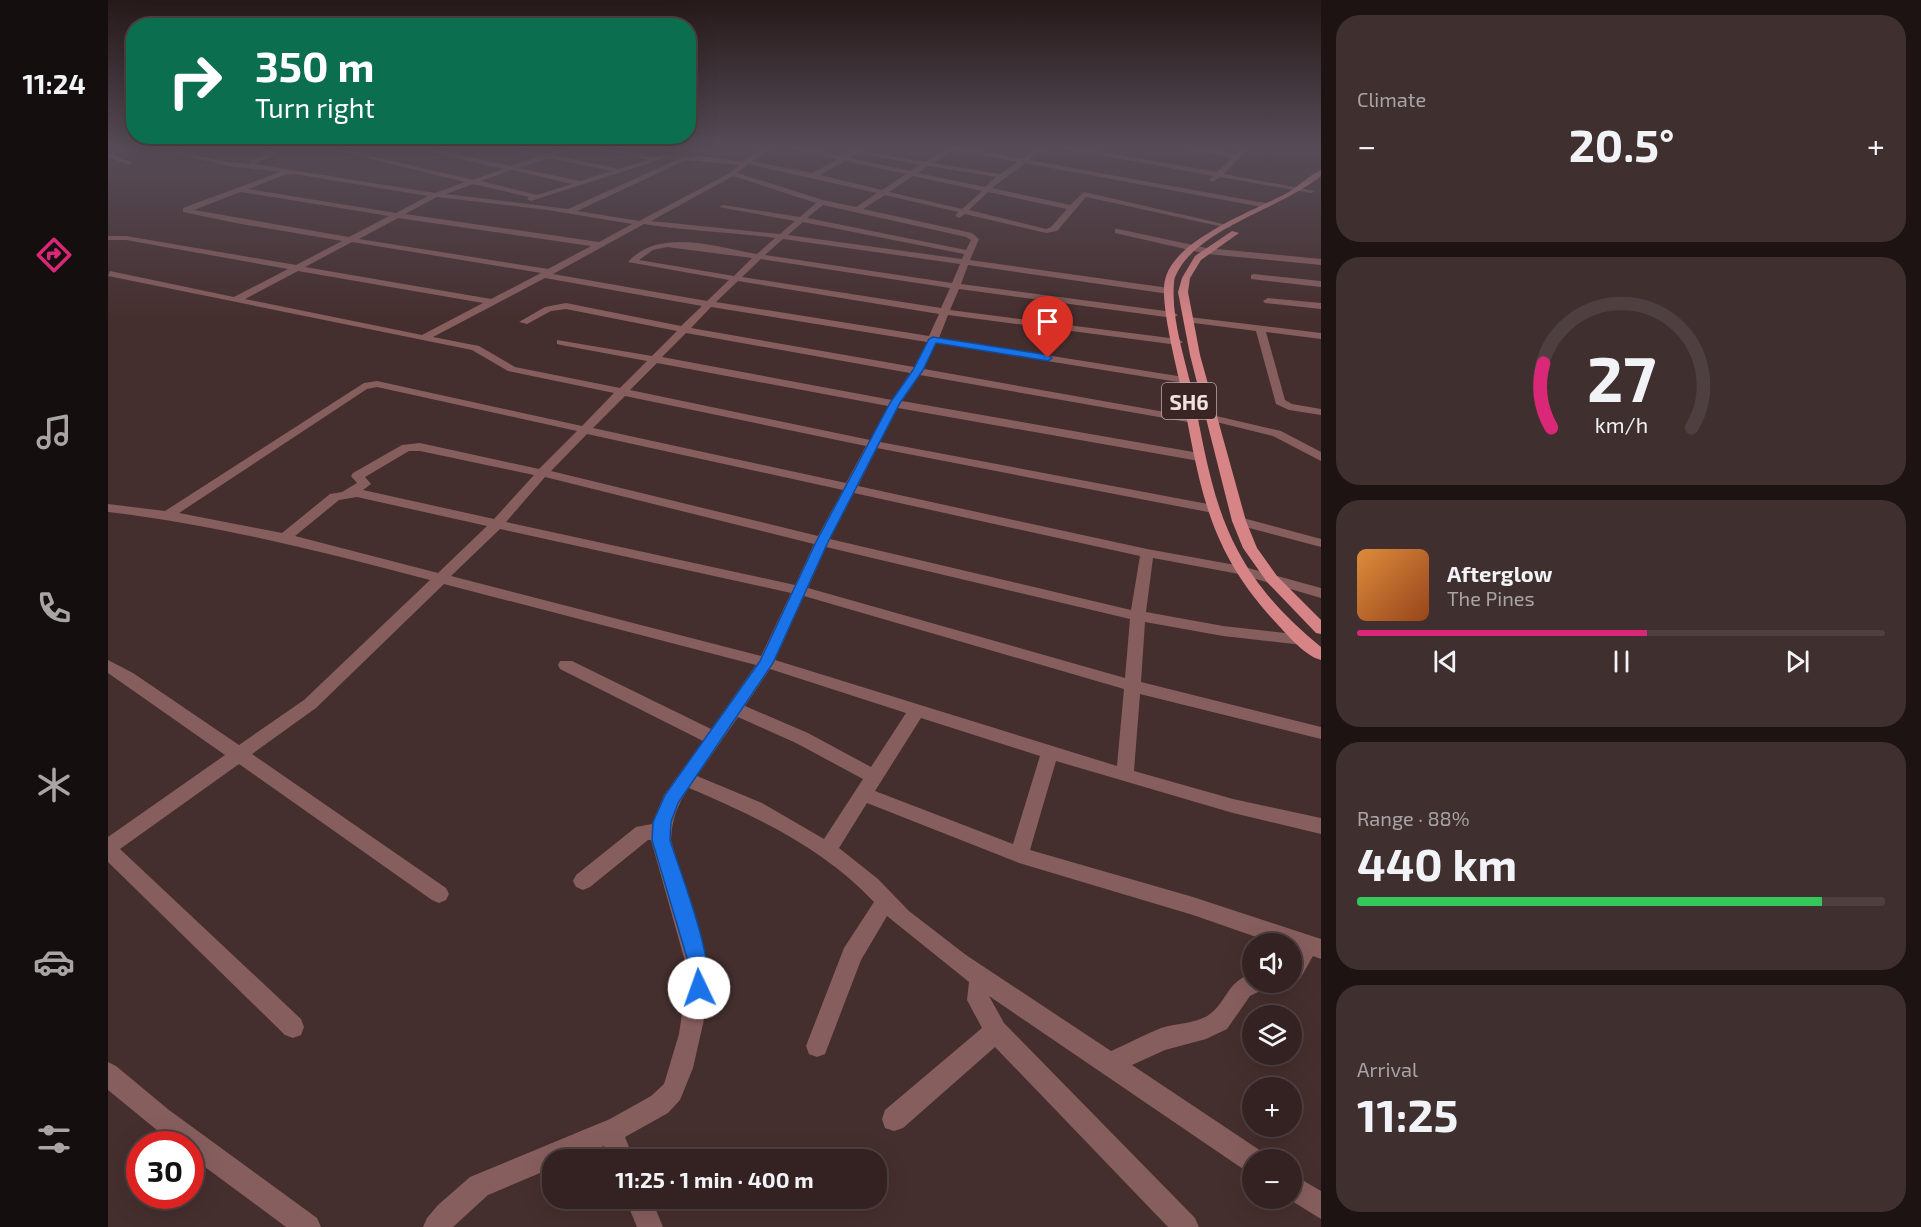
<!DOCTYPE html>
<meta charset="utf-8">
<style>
:root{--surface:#342222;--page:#3f2f2f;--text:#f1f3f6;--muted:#a9a4a5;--line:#4e3f40;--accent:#db2777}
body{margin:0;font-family:"Exo 2",sans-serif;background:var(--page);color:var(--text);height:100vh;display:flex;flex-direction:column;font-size:22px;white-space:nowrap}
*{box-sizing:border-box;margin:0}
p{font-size:20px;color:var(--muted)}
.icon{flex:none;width:33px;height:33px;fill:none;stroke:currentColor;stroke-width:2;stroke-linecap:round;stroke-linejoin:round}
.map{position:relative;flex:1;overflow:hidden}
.side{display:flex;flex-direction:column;gap:15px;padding:15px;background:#1d1313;width:600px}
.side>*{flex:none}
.top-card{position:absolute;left:18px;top:18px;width:570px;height:126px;border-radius:24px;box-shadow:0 6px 24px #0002,0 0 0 2px var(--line);background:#0b6e4f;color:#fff;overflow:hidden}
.buttons{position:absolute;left:1134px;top:933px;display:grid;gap:12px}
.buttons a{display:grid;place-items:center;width:60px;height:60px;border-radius:50%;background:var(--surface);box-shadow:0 6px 24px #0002,0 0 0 2px var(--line);font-size:30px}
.speed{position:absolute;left:18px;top:1131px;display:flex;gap:12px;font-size:30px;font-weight:700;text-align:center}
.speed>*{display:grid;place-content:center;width:78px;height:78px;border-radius:50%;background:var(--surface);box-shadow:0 6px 24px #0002,0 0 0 2px var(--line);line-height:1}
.speed .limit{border:9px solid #d22;background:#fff;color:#111}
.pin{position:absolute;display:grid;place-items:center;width:51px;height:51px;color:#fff;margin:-62px -26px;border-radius:50% 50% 50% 0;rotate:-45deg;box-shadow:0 0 6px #0007}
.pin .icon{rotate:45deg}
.me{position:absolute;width:66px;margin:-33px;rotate:357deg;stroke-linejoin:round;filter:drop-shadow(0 0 4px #0008)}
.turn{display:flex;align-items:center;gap:21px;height:126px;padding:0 30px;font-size:27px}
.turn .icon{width:78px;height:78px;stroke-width:2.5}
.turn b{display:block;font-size:42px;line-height:51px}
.big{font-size:45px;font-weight:700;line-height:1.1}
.side .card{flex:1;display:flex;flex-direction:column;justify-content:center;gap:9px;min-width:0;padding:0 21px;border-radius:24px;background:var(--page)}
.side .dial{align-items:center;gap:0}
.dial svg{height:156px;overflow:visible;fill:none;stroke:var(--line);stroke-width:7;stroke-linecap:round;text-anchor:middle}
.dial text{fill:var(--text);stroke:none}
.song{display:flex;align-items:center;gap:18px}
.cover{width:72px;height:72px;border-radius:9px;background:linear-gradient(135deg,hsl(30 70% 55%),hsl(20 70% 35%))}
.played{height:6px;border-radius:3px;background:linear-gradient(90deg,var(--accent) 55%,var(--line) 55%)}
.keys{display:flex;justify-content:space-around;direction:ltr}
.heat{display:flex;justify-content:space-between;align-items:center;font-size:33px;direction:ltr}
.charge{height:9px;border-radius:4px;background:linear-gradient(90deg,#34c759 88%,var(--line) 0)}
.trip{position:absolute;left:434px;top:1149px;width:345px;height:60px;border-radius:24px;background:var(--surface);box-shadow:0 6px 24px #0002,0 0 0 2px var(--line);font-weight:700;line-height:60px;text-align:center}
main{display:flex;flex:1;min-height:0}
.dock{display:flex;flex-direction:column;width:108px;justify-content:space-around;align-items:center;background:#150e0e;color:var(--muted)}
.dock .icon{width:42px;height:42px}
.dock .on{color:var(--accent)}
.dock b{font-size:27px;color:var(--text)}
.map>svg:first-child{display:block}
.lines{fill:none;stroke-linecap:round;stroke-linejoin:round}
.minor{fill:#875e5e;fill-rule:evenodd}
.primary{fill:#d68486;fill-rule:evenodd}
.route{fill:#1a73e8;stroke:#114b97;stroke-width:1.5}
.labels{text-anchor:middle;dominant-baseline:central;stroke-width:6;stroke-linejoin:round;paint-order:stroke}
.shield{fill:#3a2424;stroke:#baa9a9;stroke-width:1.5}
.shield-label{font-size:21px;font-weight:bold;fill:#f1e2e2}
</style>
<main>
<nav class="dock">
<b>11:24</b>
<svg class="icon on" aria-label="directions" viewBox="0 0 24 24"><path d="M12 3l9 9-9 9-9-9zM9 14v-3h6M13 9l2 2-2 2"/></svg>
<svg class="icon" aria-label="music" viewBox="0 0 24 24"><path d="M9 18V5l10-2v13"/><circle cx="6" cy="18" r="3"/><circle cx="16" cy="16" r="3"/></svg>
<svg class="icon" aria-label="phone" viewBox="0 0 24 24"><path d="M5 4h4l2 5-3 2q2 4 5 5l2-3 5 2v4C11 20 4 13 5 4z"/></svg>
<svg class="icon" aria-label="climate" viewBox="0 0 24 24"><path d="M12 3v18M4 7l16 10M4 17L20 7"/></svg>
<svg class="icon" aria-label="car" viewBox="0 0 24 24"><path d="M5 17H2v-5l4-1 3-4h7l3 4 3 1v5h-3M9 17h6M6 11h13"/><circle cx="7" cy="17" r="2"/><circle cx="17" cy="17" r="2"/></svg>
<svg class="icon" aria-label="filters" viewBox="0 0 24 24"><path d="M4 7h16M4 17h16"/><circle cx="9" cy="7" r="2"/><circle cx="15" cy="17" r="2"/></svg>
</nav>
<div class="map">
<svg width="1213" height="1227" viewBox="0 0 1213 1227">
<rect width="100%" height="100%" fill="#452e2e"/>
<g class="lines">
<path class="minor" d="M147,148H157L168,154L146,164L327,193L357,182L230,151L233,149L365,180L395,169L307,148H321L403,166L431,156L397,148C410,148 426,155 438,154C447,153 454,148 463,148L446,155L511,169L541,160L490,148C511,148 537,161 557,155L560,157L423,201L419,199L421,197L365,184L338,194L460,209L575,157L595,156L635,162L655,148H664L644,161L704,173L730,159L683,148H697L735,157L749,148H758L742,158L803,171L812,165L762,155L765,153L817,162L841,148H858L914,159L930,148H938L921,160L1162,204L1163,206L1159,208L917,163L884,188L962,205L976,192L1124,226L1120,228L978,197L949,231L938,233L857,214L851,218L847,216L850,212L777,195L755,209L864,233L871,239L862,260L1061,288L1066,291L1061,294L860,265L853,284L1065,312L1070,315L1065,318L851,289L842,310L1070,339L1075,342L1070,345L840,315L831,338L1076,377L1081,380L1076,383L828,343L816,369L1085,417L1091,420L1085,423L812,375L794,401L1091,453L1097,457L1091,461L790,408L772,442L1105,505L1112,509L1105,513L769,448L750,486L1039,549L1133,566L1213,588V598L1131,574L1045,558L1038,612L1115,626L1194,635L1202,640L1194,645L1115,636L1037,622L1033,682L1213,727V739L1032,694L1026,771L1125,799L1213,818V834L1125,813L948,761L922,850L1085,897L1213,939V959L1205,956L1192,979L1184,982V954L1186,950L1184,949V944H1168L1085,915L911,863L759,803L731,848L770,879L801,911L858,955L1003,1051C1019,1044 1036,1035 1053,1028C1068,1023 1089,1024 1102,1014C1121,999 1117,984 1144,973V982H1159L1156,989L1142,996L1119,1029L1098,1039L1057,1050L1024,1065L1153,1151L1156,1160H1144V1172L1135,1169L881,996L896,1023L1087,1218L1091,1227H1060L887,1047L795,1128L786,1131L777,1128L774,1119L777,1110L874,1028L859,1000L861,982L779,916L753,960L717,1054L709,1057L701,1054L698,1046L736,948L766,902C716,848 647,816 581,788C569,805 564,819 563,840L602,972L597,1015L585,1068L572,1100L560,1113L517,1137L526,1160H501L496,1146L464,1160H444V1168L380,1195L345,1227H315L319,1218L330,1205L362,1177L502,1119L543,1096L556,1084L571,1034L580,972L543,840H540L482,887L475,890L468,887L465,881L468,875L528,827L544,824L556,795L595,741L452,669L450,665L452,661H464L603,729L648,665L336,584L208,708L144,754L338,888L341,894L338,900L331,903L324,900L131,764L12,849L193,1019L196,1027L193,1035L185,1038L177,1035L0,862V837L117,755L0,673V660L25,673L131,745L196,700L322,580C215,552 110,525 0,512V504L57,511L256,383L269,381L474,426L506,393L400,371L364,350L0,276L2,271L126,297L180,269L18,240H0V236H18L188,265L234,241L128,223L75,212V208L172,172L120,166L67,153V151L120,162L144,164L143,161L159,154ZM847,150L910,162L892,174L825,163ZM439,158L504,171L472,181L411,168ZM578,160L631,165L622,173L531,221L469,211ZM737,161L798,174L774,190L712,175ZM640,164L769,193L748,207L715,200L629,173ZM820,166L888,177L877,187L810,173ZM404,170L464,184L429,195L373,181ZM186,174L320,196L288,213L140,189L176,175ZM625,176L708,203L692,217L615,205L611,207L687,221L672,234L543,221ZM805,176L874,191L854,209L781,192ZM132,192H133L281,216L241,237L86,210ZM880,192L959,209L943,227L938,229L861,210ZM329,197L440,210L524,224L491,242L297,214ZM715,205L858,237L863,240L858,250L699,218ZM290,218L483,246L440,269L251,239ZM695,222L856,254L854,259L680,235ZM536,224C580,231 623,232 667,238L649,254C608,247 551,227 520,262L621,280L599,301L445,274ZM675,239L852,264L844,283L657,255ZM244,242L433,273L383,299L197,267ZM559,247L644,258L626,276L531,260L545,250ZM653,259L842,288L833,308L634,277ZM190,271L375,303L314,335L137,299ZM437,278L594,306L573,326L458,303L437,307L411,322L419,324L443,311L458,309L569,331L544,356L449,340V344L453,345L539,361L512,388L407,367L371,346L325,337ZM630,281L831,314L821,336L608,302ZM603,307L819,342L806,367L583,328ZM578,333L802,373L784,400L554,357ZM549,363L780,406L762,440L522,390ZM269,387L469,431L431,469L312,443L294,445L245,473L243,476L249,483L234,492L222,494L174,533L71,513L259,389ZM517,396L758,446L738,483L485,428ZM479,434L735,490L710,536L443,471ZM301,451H312L426,475L386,519L255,490L263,484L257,477ZM437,477L706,544L687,585L398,522ZM746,493L1032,556L1023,610L722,539ZM249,497L379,526L330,573L187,536L231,500ZM392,529L683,593L653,656L343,576ZM718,547L1022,619L1017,678L700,588ZM696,596L1016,689L1009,766L667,660ZM662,669L798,713L763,767L700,733L637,706ZM630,717L688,743L755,779L716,839L654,803L589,776ZM813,718L932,756L905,844L767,791Z
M954,148H971L1109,172L1124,158L1076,148H1093L1128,154L1134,148H1141L1116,174L1207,191L1203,193L1112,177L1105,182L1101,180L1105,176Z
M0,153L23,162L24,163L21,165L0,157Z
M1010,229L1099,248L1213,259V265L1099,254L1007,233V229Z
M1146,274L1213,281V287L1143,279V275Z
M1160,298L1213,303V309L1157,303L1155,301Z
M1081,317L1213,333V339L1158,332L1177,400L1184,404L1213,409V415L1181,410L1168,404L1148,331L1078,322L1076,320Z
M1104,415L1173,431L1213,452V461L1165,436L1100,420V416Z
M1131,517L1213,539V547L1126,524L1124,521Z
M0,1062L8,1066L61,1110L209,1218L213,1227H178L82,1156V1144H66L0,1090Z
M1184,1174L1213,1191V1219L1179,1198H1184Z
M517,1198H543L555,1227H529Z"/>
<path class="primary" d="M1213,170V176C1173,208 1101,225 1073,266C1070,271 1066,277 1066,283C1063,318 1076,356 1084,390C1096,445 1103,501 1130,551C1150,589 1180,620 1213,647V660C1198,656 1182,638 1171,626C1095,546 1092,481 1071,379C1066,357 1052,300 1057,280C1066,239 1146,211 1179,193C1191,186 1201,175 1213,170Z
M1124,231L1131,233L1093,260L1082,278L1080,292L1092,355L1138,521L1149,548L1169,576L1213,620V634L1208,633L1159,582L1135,548L1124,521L1082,355L1070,292L1074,278L1087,256Z"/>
</g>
<linearGradient id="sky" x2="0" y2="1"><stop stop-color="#261919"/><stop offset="0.46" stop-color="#564c57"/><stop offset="1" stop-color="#564c57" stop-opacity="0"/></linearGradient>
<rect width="1213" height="320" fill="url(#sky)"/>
<path class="route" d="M825,337L940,355L944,358L940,361L828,343L815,370L792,403L720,542L665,663L570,803L563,822L562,840C572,872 610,967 598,995L591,998L584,995L581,988L579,958L544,840L545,822L557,795L652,661L708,542L782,403L805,370L821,339Z"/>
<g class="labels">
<rect class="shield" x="1054" y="383" width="54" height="36" rx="4.5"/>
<g class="shield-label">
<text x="1081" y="401">SH6</text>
</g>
</g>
</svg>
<div class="buttons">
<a><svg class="icon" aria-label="sound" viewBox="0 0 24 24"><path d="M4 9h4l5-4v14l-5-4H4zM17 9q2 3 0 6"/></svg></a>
<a><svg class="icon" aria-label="layers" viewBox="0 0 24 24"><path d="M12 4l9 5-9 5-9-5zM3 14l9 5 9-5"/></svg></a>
<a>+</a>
<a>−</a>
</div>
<div class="speed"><div class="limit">30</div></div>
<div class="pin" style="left:940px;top:358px;background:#d93025"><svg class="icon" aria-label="arrive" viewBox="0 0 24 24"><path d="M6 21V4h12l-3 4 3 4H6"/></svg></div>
<svg class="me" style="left:591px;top:988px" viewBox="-20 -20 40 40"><circle r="19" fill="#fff"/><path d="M0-13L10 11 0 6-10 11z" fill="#1a73e8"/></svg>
<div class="trip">11:25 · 1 min · 400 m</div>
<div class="top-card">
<div class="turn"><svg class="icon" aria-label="right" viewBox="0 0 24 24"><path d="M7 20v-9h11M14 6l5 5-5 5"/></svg><div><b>350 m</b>Turn right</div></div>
</div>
</div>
<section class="side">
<div class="card"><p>Climate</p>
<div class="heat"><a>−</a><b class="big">20.5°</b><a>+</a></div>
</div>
<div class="card dial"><svg viewBox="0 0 100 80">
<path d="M14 69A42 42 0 1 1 86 69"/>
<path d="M14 69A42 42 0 0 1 10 36" stroke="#db2777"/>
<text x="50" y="56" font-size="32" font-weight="700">27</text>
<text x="50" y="72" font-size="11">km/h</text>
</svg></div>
<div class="card">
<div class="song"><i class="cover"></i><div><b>Afterglow</b><p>The Pines</p></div></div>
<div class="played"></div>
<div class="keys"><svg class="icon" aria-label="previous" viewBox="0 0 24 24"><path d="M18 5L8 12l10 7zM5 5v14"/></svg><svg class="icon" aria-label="pause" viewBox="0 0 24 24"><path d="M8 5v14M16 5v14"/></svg><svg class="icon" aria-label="next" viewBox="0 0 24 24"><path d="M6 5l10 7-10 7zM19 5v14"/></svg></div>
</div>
<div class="card"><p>Range · 88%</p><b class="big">440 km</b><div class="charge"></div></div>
<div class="card"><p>Arrival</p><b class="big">11:25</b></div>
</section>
</main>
